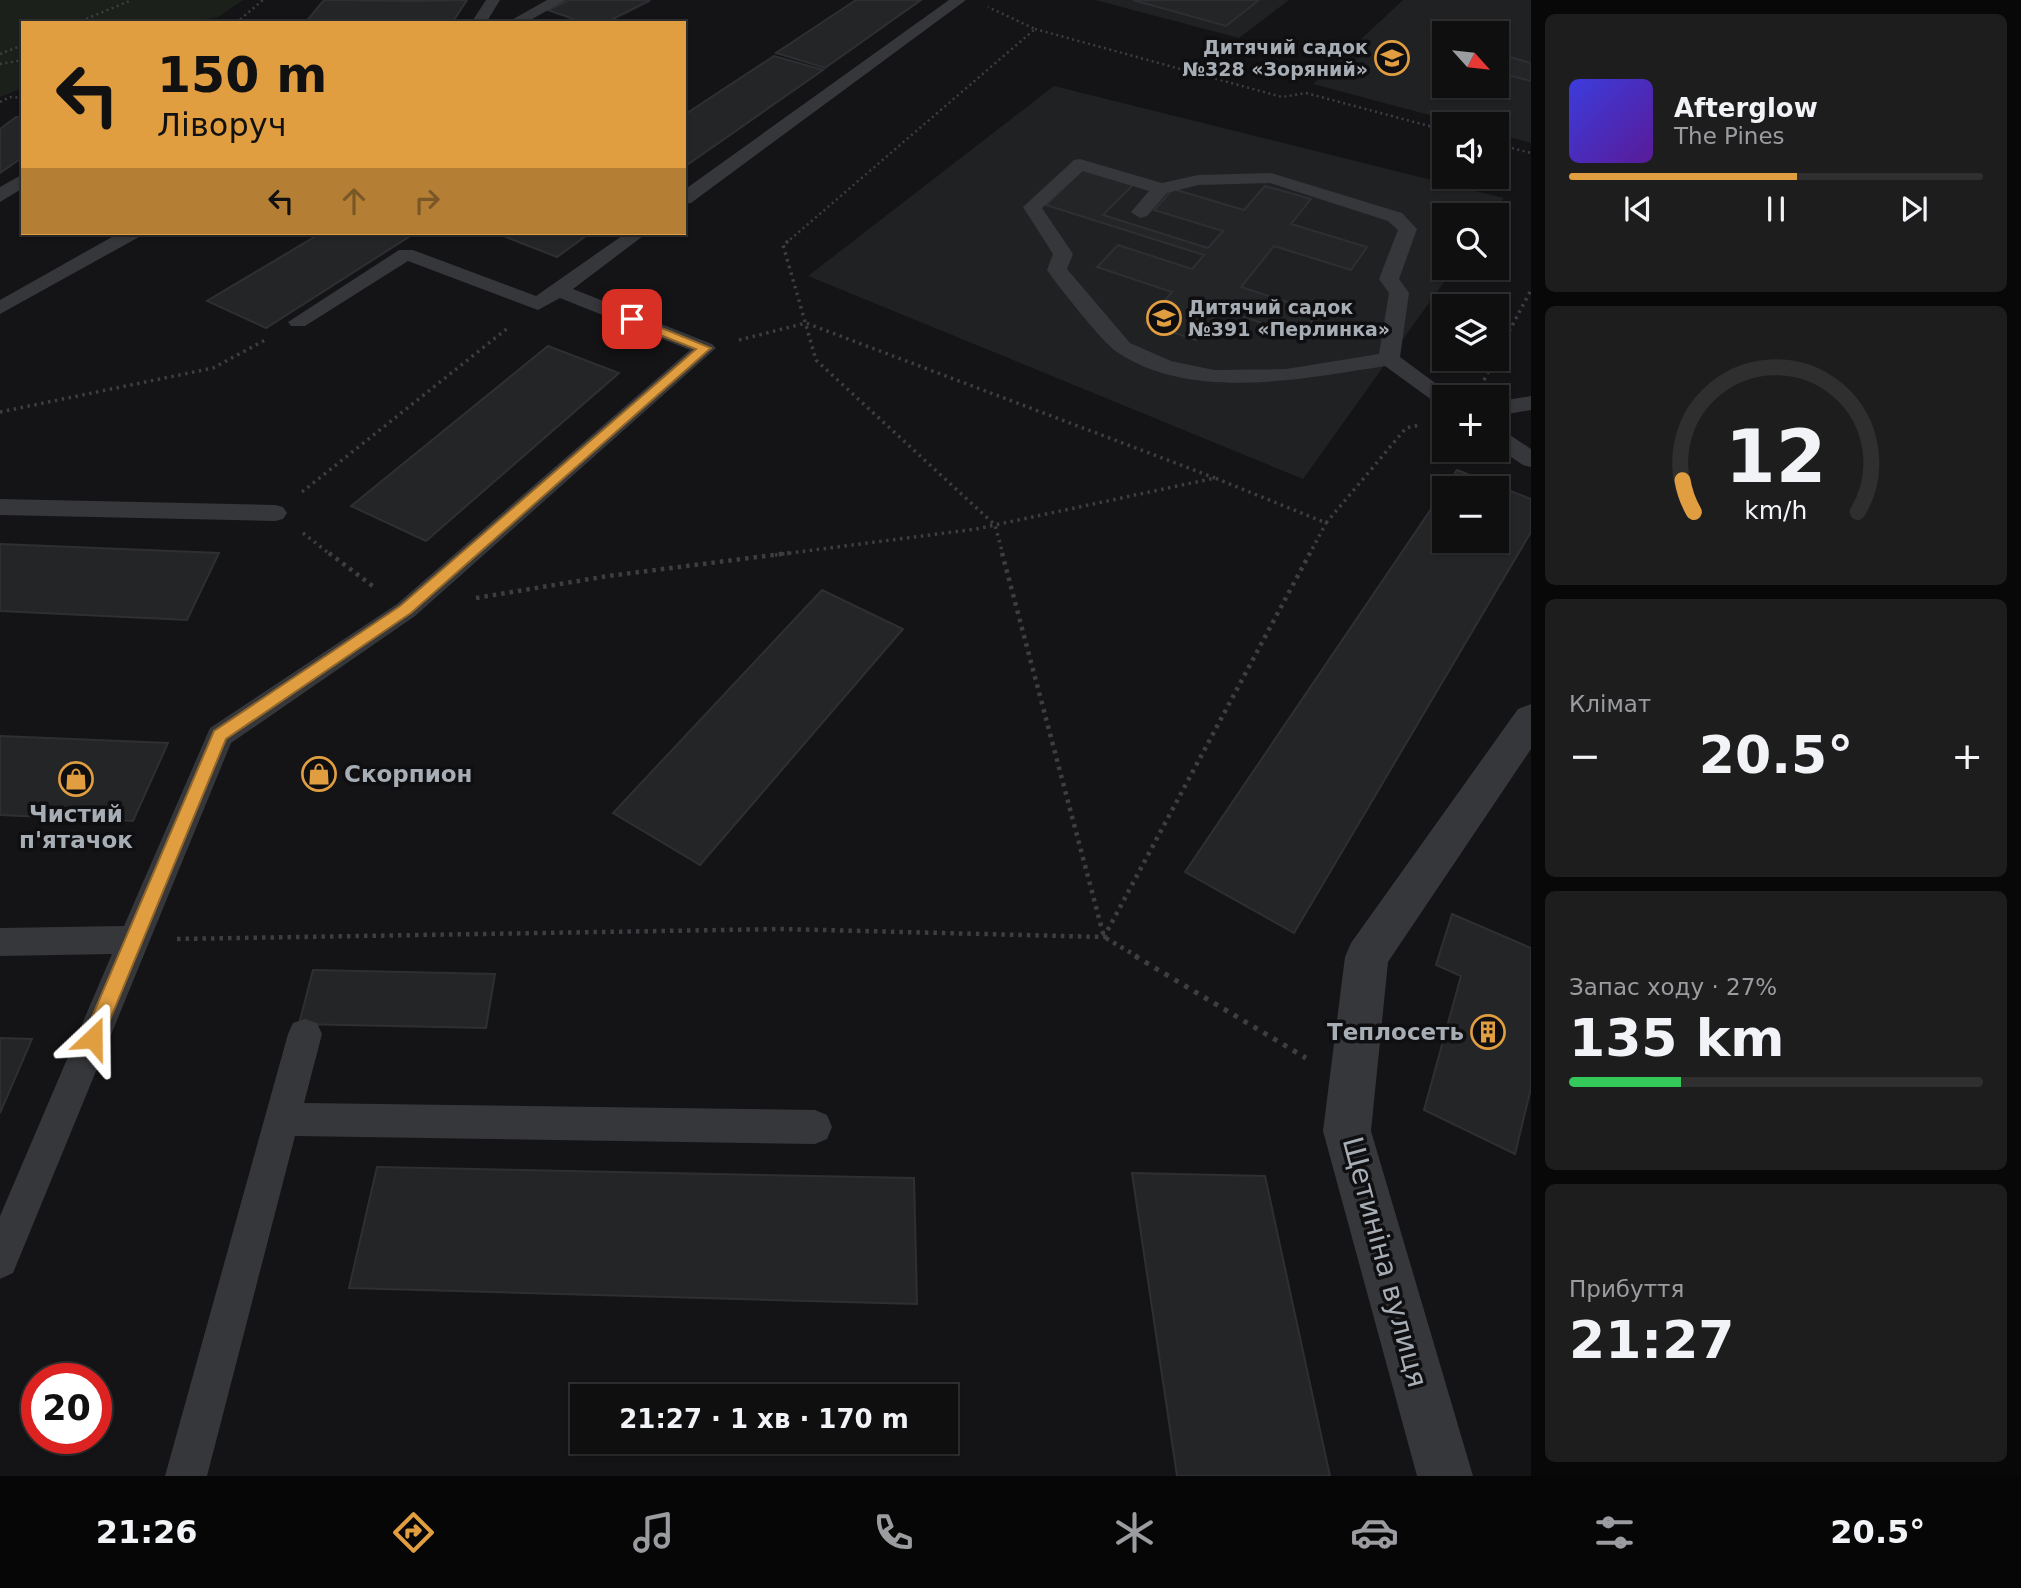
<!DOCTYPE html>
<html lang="uk">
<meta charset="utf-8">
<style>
:root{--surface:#0f0f10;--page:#1d1d1e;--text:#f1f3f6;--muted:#9b9c9f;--line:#2f2f30;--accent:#e19e41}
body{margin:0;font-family:"DejaVu Sans",sans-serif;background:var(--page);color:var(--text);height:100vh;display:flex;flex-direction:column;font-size:26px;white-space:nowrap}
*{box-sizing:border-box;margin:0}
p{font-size:23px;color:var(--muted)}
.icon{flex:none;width:38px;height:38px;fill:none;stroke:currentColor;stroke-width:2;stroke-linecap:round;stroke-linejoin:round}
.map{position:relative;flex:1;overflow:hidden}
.drawer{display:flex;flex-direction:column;gap:14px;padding:14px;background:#080809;width:490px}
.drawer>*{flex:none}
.hud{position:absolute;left:21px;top:21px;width:665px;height:214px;border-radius:0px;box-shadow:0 2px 5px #0004,0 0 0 2px var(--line);background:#e19e41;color:#111;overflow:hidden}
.needle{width:46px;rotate:117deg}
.controls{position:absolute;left:1432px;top:21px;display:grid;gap:14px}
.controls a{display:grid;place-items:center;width:77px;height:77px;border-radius:0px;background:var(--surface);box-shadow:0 2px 5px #0004,0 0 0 2px var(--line);font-size:35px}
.speed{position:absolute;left:21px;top:1363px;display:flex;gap:14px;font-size:35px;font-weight:700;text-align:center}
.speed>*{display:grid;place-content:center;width:91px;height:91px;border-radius:50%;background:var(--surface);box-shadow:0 2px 5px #0004,0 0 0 2px var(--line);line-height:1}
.speed .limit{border:10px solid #d22;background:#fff;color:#111}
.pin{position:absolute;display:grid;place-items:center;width:60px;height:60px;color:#fff;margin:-30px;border-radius:14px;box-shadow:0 4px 10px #0006}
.me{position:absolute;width:77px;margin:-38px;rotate:23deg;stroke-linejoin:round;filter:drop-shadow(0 0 5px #0008)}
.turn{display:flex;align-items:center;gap:24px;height:147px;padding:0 21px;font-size:32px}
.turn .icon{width:91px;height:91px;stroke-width:2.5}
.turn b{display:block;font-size:49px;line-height:60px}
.lanes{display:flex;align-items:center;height:66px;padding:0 21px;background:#0003;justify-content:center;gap:35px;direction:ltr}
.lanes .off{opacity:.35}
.big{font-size:52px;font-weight:800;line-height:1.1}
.drawer .tile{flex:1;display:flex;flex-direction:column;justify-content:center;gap:10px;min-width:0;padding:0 24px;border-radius:10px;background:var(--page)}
.drawer .dial{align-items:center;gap:0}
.dial svg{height:182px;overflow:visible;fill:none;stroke:var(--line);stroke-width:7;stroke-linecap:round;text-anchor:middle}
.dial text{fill:var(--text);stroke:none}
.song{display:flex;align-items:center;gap:21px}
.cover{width:84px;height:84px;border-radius:10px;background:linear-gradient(135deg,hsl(240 70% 55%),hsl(270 70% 35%))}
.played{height:7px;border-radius:4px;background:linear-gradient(90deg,var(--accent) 55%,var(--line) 55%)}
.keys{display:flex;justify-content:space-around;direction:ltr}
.heat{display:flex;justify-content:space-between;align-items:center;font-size:38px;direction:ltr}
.charge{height:10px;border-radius:5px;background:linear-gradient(90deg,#34c759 27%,var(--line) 0)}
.trip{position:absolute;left:570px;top:1384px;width:388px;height:70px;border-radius:0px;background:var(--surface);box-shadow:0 2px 5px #0004,0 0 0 2px var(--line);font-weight:800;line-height:70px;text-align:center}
.dock{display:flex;height:112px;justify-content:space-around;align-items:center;background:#060606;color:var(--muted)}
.dock .icon{width:49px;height:49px}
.dock .active{color:var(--accent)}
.dock b{font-size:32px;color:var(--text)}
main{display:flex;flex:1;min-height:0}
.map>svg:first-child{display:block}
.built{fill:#202123;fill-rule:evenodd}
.green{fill:#1b201b}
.building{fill:#242527;stroke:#2e2f32;stroke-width:2}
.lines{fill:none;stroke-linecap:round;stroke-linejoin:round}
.path-far3{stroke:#3c3e41;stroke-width:2.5;stroke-dasharray:2 3.5;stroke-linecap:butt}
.path-far2{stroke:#3c3e41;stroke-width:3.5;stroke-dasharray:2.5 4.5;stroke-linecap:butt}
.path-far1{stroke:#3c3e41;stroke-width:4.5;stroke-dasharray:3.5 5;stroke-linecap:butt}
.path{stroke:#3c3e41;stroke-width:5;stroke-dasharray:4.5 7;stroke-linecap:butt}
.service{fill:#36373a;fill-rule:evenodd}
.minor{fill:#36373a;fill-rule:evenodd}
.route{fill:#e19e41;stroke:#92672a;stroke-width:2}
.labels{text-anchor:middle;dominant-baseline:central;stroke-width:7;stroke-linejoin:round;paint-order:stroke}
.far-poi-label{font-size:19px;font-weight:bold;fill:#a7adb5;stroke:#0f0f11;text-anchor:end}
.poi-label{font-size:23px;font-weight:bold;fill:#a7adb5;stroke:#0f0f11;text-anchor:start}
.near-street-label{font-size:28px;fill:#a7adb5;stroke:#0f0f11}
</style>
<main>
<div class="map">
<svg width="1531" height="1476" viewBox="0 0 1531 1476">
<rect width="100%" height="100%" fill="#141416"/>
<path class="built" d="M1095,0H1289L1239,38Z
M1403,0H1531V143L1496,133V124H1463L1313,84ZM1444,33H1496V86H1444Z
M1054,86L1504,198L1491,215H1444V268H1454L1303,479L808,276Z"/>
<path class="green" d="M0,0H243L218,17L184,23H23V88L0,97Z"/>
<path class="building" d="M324,0L416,1L467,0L452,23H305Z
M569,0H647L649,1L605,23H585L548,10Z
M856,0H921L825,68L776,53Z
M1133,0H1259L1226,26Z
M774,56L823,70L684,167V115Z
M1506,56L1531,63V81L1496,72V68Z
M16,117L23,118V157L0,173V129Z
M1082,170L1133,185L1103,215L1208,248L1223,231L1154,210L1173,189L1244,210L1265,186L1311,199L1291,224L1367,247L1351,270L1274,246L1241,287L1318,312L1301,336L1220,309L1196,340L1146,323L1172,292L1097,267L1118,245L1192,269L1204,255L1046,205Z
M321,233H415L266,328L207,301Z
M507,233H590L557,257L503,236Z
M548,346L619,373L426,541L351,506Z
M1457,470L1531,499V532L1294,933L1185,872L1444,490V541H1496V488H1445Z
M0,544L219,553L187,620L0,611Z
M822,590L903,629L700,865L613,813Z
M0,736L168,743L133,821L0,815Z
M1452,914L1531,948V1088L1515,1154L1424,1110L1461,976L1436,965Z
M313,970L495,974L486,1028L299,1024Z
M0,1038L32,1039L0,1113Z
M377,1167L914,1178L917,1304L349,1288Z
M1132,1173L1265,1176L1330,1476H1177Z"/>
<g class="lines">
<path class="path-far3" d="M76,23L132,0
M236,23L263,0
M1035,29L1282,97L1306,93L1444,130
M0,54L23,45
M0,64L23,60
M0,102L10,97L23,98
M1496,144L1531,153
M786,243L1035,29L988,7"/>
<path class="path-far2" d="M788,241L783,245L816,360L995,525L1003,555
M739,340L806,323L1215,478
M1496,356L1531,290
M1484,380L1495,359
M0,412L213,368L267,339
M302,492L509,327
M303,533L331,555
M775,555L976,529L1215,478L1326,523L1406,428L1419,425
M1309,555L1326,523"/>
<path class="path-far1" d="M329,553L374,587
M1002,553L1104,937L1138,957
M476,598L608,576L789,553
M177,939L782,929L1104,937L1310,553"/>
<path class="path" d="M1135,956L1306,1058"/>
<path class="service" d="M486,0H500L486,23H471Z
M547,0H566L525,23H506Z
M949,0H966L691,203L684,204V190Z
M1080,159L1162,183L1198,175L1271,173L1402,213L1417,229L1399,279L1409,293L1400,357L1454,397H1444V405L1436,403L1385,366C1303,379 1191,402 1117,352C1103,343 1058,286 1047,270L1053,254L1023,207L1074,160ZM1083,171L1149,191L1131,212L1140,218L1147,216L1167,193L1198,185L1270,183L1388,221L1398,230L1379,279L1389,293L1379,354L1286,369L1214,370L1171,361L1130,343L1067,269L1073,254L1042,208Z
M23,174V188L0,202V187Z
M119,233H141L139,237L0,314V300Z
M626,233H647L573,289L712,344L716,348L415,616L231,743L13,1273L0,1279V1216L112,954L0,956V928L124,926L210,728L397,604L690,350L560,298L538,310L408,261L305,326H291L288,322L399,250H413L536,296Z
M1531,396V410L1496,416V402Z
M1496,429L1504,431L1531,449V467L1523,465L1496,447Z
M0,499L275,505L283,507L287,513L283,519L275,521L0,515Z
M305,1019L317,1023L322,1034L304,1103L815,1110L827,1115L832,1127L827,1139L815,1144L295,1136L207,1476H165L288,1034L293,1023Z"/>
<path class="minor" d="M1531,704V749L1388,962L1371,1131L1473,1476H1417L1323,1131L1345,957L1351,943L1518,709Z"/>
</g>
<path class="route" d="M632,316L711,348L411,613L226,739L100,1044L93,1047L86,1044L83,1038L214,731L400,606L696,349L627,322V317Z"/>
<defs>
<g id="school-ring" transform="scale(1.75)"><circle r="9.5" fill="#0f0f11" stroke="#e19e41" stroke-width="1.5"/><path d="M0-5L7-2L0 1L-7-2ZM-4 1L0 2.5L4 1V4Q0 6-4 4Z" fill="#e19e41"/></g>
<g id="shop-ring" transform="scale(1.75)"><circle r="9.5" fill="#0f0f11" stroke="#e19e41" stroke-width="1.5"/><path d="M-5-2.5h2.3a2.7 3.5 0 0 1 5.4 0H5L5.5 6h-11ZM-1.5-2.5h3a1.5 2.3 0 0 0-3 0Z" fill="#e19e41"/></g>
<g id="building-ring" transform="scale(1.75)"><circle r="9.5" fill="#0f0f11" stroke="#e19e41" stroke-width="1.5"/><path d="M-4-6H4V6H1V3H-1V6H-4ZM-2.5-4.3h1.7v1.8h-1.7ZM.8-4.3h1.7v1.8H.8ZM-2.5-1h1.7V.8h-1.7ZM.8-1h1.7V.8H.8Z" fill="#e19e41"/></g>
</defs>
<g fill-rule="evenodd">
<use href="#school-ring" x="1392" y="58"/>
<use href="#school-ring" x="1164" y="318"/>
<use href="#shop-ring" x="319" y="774"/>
<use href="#shop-ring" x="76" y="779"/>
<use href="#building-ring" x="1488" y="1032"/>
</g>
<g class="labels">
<g class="far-poi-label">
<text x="1368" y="47">Дитячий садок<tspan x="1368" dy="22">№328 «Зоряний»</tspan></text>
<text x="1188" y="307" text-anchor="start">Дитячий садок<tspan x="1188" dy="22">№391 «Перлинка»</tspan></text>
</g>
<g class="poi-label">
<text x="344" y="774">Скорпион</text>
<text x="76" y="814" text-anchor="middle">Чистий<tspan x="76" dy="26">п'ятачок</tspan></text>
<text x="1464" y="1032" text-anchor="end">Теплосеть</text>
</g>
<g class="near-street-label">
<text transform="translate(1385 1262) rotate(75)">Щетиніна вулиця</text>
</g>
</g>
</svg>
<div class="controls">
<a><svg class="needle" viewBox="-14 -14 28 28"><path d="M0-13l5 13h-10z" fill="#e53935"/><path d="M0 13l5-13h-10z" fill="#9b9c9f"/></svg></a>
<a><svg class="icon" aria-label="sound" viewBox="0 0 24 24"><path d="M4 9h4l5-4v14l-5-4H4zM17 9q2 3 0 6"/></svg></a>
<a><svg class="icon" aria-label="search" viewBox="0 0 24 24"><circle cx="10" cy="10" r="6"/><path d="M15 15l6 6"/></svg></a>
<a><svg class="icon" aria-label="layers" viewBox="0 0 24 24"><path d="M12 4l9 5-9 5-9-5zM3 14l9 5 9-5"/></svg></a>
<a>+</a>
<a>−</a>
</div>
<div class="speed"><div class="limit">20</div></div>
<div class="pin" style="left:632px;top:319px;background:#d93025"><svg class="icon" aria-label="arrive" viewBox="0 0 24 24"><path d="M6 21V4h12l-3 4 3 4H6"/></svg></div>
<svg class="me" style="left:93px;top:1038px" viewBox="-20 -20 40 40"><path d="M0-17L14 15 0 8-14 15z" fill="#e19e41" stroke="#fff" stroke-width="4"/></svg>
<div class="trip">21:27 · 1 хв · 170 m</div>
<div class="hud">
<div class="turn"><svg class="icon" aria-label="left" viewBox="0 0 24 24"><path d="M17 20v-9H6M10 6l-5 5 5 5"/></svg><div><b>150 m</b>Ліворуч</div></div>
<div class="lanes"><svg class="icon" aria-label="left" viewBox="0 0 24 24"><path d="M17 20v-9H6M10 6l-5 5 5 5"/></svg><svg class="icon off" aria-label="ahead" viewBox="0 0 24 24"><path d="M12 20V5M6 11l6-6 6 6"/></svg><svg class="icon off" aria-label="right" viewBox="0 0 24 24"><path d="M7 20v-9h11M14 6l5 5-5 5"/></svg></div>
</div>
</div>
<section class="drawer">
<div class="tile">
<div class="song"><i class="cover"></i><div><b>Afterglow</b><p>The Pines</p></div></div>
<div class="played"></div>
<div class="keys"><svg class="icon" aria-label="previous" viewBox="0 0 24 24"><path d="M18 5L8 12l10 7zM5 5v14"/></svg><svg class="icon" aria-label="pause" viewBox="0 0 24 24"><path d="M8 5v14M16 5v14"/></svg><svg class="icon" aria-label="next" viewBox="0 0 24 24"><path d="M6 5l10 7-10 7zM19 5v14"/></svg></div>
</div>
<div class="tile dial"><svg viewBox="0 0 100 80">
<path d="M14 69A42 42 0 1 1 86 69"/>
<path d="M14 69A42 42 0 0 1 9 55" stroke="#e19e41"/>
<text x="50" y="56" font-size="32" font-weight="700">12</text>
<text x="50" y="72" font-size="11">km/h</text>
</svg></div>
<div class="tile"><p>Клімат</p>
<div class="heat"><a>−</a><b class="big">20.5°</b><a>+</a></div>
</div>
<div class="tile"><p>Запас ходу · 27%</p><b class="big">135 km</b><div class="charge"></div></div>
<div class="tile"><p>Прибуття</p><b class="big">21:27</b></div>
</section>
</main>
<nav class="dock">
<b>21:26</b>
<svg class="icon active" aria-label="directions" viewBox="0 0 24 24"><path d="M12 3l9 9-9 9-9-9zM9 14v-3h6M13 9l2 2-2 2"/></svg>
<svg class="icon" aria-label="music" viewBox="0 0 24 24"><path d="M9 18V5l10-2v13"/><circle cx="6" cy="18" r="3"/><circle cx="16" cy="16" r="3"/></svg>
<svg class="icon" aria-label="phone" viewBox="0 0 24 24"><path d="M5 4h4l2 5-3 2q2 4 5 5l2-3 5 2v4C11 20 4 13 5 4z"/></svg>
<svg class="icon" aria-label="climate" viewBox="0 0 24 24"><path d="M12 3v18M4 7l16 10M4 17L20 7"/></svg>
<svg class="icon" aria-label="car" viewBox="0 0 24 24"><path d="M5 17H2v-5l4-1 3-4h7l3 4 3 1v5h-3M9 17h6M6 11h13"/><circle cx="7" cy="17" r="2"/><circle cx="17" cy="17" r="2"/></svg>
<svg class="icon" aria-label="filters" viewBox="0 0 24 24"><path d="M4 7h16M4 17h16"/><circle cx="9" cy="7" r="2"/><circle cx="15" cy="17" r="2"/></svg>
<b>20.5°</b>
</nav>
